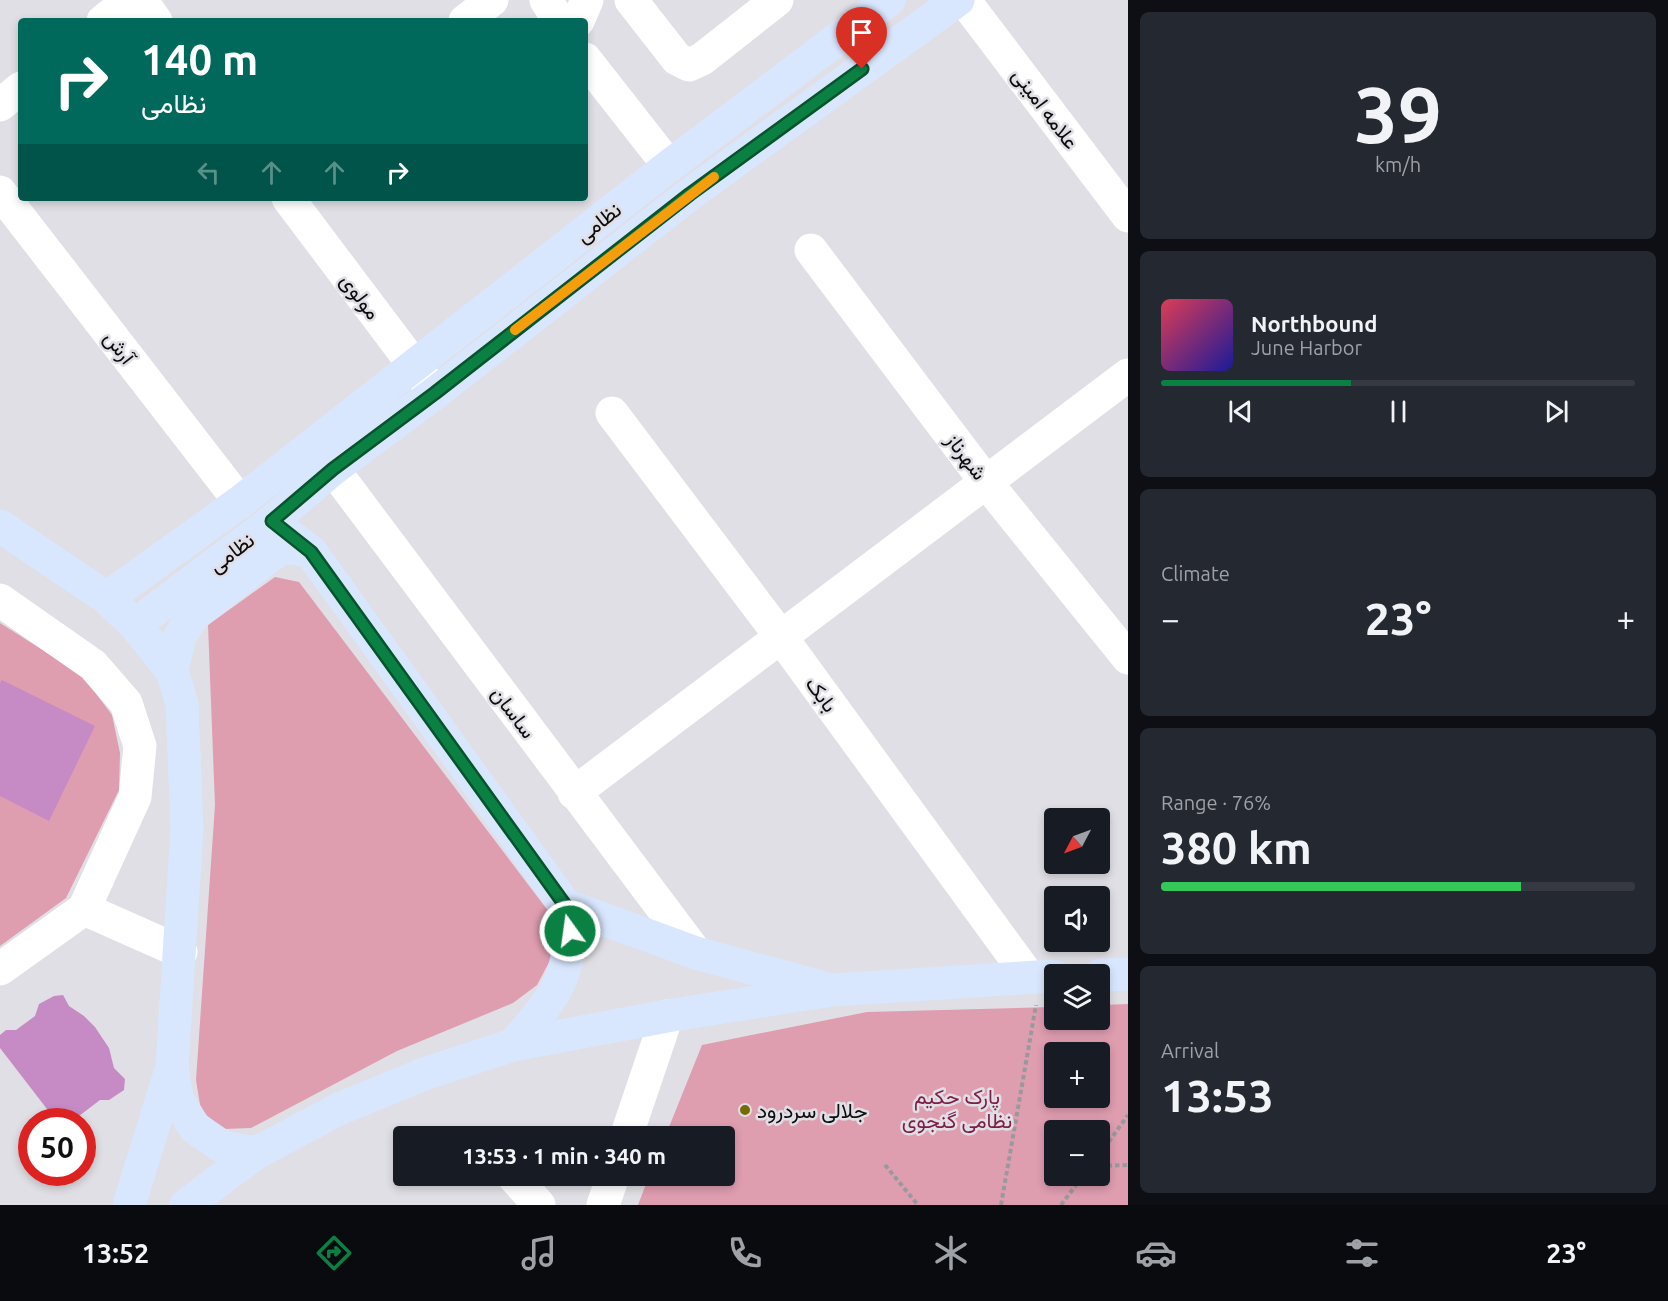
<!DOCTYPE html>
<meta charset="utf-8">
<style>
:root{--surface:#171b24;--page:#242831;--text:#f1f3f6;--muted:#9ea1a6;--line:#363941;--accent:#0b8043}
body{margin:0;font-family:Ubuntu,Vazirmatn,sans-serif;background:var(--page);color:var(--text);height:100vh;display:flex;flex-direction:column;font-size:22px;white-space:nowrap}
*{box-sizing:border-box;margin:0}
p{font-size:20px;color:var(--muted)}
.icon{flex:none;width:33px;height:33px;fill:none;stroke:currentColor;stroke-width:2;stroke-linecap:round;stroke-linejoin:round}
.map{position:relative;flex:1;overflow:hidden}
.drawer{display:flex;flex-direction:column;gap:12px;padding:12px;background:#0d0f14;width:540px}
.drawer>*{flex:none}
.hud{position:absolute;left:18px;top:18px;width:570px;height:183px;border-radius:6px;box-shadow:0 3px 9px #0003;background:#00695c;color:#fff;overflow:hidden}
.needle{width:39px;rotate:229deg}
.tools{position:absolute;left:1044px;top:808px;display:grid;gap:12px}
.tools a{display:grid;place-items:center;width:66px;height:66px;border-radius:6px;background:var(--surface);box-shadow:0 3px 9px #0003;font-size:30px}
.speed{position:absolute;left:18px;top:1108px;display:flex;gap:12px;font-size:30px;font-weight:700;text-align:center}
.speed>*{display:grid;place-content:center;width:78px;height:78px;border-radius:50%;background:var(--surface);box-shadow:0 3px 9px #0003;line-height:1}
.speed .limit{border:9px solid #d22;background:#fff;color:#111}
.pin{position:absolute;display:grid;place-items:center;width:51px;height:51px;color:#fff;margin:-62px -26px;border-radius:50% 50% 50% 0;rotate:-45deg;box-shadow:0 0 6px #0007}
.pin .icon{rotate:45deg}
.me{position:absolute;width:66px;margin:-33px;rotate:346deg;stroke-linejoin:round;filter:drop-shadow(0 0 4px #0008)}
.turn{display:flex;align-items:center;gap:21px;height:126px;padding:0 24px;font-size:27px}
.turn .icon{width:78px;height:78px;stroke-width:2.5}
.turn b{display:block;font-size:42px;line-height:51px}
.lanes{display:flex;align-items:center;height:57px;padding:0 24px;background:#0003;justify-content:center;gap:30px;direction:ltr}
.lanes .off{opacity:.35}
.big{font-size:45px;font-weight:600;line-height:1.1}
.drawer .tile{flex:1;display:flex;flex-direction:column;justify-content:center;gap:9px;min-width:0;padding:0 21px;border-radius:9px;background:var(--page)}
.drawer .dial{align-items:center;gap:0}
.dial b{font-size:78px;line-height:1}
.song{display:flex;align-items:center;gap:18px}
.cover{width:72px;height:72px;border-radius:9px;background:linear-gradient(135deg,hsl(350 70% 55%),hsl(240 70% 35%))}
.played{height:6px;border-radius:3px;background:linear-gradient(90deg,var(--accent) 40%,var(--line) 40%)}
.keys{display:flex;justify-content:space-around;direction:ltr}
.heat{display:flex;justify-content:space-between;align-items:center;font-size:33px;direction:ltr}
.charge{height:9px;border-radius:4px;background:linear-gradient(90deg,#34c759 76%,var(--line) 0)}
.trip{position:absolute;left:393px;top:1126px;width:342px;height:60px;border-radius:6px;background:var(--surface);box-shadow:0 3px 9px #0003;font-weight:600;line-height:60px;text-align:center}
.menu{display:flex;height:96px;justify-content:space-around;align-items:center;background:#090b0e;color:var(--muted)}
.menu .icon{width:42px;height:42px}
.menu .active{color:var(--accent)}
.menu b{font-size:27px;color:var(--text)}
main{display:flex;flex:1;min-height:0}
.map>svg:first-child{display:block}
.green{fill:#df9db0;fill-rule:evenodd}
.building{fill:#c68bc5}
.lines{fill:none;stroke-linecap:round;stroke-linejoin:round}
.path{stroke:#99999d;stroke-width:4;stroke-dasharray:4.5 3;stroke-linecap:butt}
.minor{stroke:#fff;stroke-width:33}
.major{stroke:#d9e7fe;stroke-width:33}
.route-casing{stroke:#07532c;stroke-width:15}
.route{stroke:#0b8043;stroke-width:10}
.slow{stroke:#f59e0b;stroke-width:10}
.poi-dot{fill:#786b03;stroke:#e0dfe5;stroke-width:2}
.labels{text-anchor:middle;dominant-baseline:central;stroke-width:5;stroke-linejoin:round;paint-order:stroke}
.street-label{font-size:21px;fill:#0c0c0d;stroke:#e0dfe5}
.park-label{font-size:21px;fill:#7d1d45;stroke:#e0dfe5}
.poi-label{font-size:21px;fill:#0c0c0d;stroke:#e0dfe5;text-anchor:start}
</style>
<main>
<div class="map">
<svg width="1128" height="1205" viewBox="0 0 1128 1205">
<rect width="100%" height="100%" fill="#e0dfe5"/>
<path class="green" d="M275,577L299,582L552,916L554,953L537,985L513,1003L397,1051L251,1128L224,1129L201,1111L196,1080L215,805L208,625Z
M0,623L82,675L112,715L120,753L119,790L66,898L0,946Z
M1128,1004V1205H638L649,1176H724V1137H665L702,1045L867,1012L1054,1007V1020H1100V1005ZM1054,1053H1100V1098H1054ZM1054,1131H1100V1176H1054Z"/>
<path class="building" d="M2,680L95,726L49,821L0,796V683Z
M63,995L69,1006L84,1016L95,1027L109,1048L114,1068L125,1079L124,1090L109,1100H100L79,1116L77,1122H57L0,1048V1035L6,1030H16L35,1016L39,1004L54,996Z"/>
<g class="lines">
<path class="path" d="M1100,1154L1128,1115
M885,1165L918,1205
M1100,1166L1128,1165
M1001,1205L1036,1005
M1061,1205L1083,1176"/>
<path class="minor" d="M141,0L156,21
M546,0L559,21
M631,0L677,59L689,65L702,59L777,0
M964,0L1128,216
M103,21L129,0
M465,21L492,0
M578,21L587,0
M585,59L669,166
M0,105L21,88
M0,192L240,502
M288,198L431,388
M811,250L986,482L1128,658
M612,413L781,637L1029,977
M333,469L696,953
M0,600L93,665L126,703L140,746L135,797L84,909L181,952
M574,793L1128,375
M0,969L84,909
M626,1137L667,1016
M513,1176L539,1205
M603,1205L613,1176"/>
<path class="major" d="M0,526L107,598L135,625L172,671
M293,538L311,552L565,905C578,973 554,997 513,1045
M107,598L240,502L669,166L889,0
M135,625L272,521L333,469L435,393L690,194L958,0
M565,905L696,953L821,987
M1100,975L1128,974
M256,1153L223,1147L195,1128L177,1099L172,1066L187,828L182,704L172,671L180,636L194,615L278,550L294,548L311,552
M129,1205L171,1070
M186,1205L256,1153L339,1109L424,1074L513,1045L667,1016L831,990L1054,976"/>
</g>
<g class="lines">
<g class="route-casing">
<path id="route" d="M570,931L565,905L311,552L272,521L333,469L435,393L690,194L862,69"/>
</g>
<use href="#route" class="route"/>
<path class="slow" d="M515,330L714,177"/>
</g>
<circle class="poi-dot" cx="745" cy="1110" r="6"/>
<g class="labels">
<g class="street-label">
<text transform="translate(1046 108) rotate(53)">علامه امینی</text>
<text transform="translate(598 222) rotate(-38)">نظامی</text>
<text transform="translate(361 296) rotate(53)">مولوی</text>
<text transform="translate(120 347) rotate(52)">آرش</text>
<text transform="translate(967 456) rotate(53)">شهرناز</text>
<text transform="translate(231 552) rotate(-37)">نظامی</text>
<text transform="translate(822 694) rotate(54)">بابک</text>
<text transform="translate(514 712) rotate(53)">ساسان</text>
</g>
<g class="park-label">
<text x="957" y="1096">پارک حکیم<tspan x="957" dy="24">نظامی گنجوی</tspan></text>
</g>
<g class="poi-label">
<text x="757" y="1110">جلالی سردرود</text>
</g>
</g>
</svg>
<div class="tools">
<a><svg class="needle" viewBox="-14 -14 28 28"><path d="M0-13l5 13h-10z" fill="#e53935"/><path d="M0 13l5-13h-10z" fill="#9ea1a6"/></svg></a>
<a><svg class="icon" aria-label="sound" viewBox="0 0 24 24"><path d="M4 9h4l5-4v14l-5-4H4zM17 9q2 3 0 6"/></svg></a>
<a><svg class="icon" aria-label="layers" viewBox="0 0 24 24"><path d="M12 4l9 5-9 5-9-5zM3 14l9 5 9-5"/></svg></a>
<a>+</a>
<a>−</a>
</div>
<div class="speed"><div class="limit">50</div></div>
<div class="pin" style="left:862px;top:69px;background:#d93025"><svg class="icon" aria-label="arrive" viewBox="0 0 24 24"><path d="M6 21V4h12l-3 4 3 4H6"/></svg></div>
<svg class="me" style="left:570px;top:931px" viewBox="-20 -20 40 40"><circle r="17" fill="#0b8043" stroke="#fff" stroke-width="3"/><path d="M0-11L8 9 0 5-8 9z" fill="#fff"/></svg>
<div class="trip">13:53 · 1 min · 340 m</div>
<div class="hud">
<div class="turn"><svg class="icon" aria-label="right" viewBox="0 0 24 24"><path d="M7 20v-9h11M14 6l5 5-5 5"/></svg><div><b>140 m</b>نظامی</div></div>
<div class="lanes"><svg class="icon off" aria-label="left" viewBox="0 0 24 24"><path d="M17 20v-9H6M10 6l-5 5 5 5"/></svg><svg class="icon off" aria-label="ahead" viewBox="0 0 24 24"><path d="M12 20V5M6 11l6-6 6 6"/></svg><svg class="icon off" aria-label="ahead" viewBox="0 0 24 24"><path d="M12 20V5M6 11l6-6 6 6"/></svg><svg class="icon" aria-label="right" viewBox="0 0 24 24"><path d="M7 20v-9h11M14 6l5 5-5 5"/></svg></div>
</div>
</div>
<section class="drawer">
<div class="tile dial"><b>39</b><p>km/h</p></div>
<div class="tile">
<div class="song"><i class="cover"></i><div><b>Northbound</b><p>June Harbor</p></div></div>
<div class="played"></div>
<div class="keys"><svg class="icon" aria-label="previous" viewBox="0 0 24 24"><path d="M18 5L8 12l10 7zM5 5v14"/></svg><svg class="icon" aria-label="pause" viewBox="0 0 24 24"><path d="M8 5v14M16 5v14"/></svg><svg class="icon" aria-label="next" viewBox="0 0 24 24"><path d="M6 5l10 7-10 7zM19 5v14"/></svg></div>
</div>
<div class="tile"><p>Climate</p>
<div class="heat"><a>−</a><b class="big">23°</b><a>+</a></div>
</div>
<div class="tile"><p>Range · 76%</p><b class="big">380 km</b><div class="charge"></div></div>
<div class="tile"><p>Arrival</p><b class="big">13:53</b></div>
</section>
</main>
<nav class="menu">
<b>13:52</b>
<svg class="icon active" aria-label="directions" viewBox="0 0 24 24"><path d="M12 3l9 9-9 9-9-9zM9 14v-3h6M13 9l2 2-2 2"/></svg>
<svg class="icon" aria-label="music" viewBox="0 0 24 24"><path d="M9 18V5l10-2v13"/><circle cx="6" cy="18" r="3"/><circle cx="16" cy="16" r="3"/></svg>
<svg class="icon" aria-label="phone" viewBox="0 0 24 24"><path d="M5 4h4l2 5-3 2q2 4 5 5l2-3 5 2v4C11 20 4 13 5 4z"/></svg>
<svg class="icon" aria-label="climate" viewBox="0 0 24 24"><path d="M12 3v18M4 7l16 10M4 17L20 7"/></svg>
<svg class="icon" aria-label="car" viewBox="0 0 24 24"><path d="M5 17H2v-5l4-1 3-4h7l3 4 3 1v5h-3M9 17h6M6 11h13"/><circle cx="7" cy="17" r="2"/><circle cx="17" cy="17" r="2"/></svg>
<svg class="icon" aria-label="filters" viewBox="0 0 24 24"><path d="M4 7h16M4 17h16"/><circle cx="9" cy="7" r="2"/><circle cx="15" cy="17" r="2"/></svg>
<b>23°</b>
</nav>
